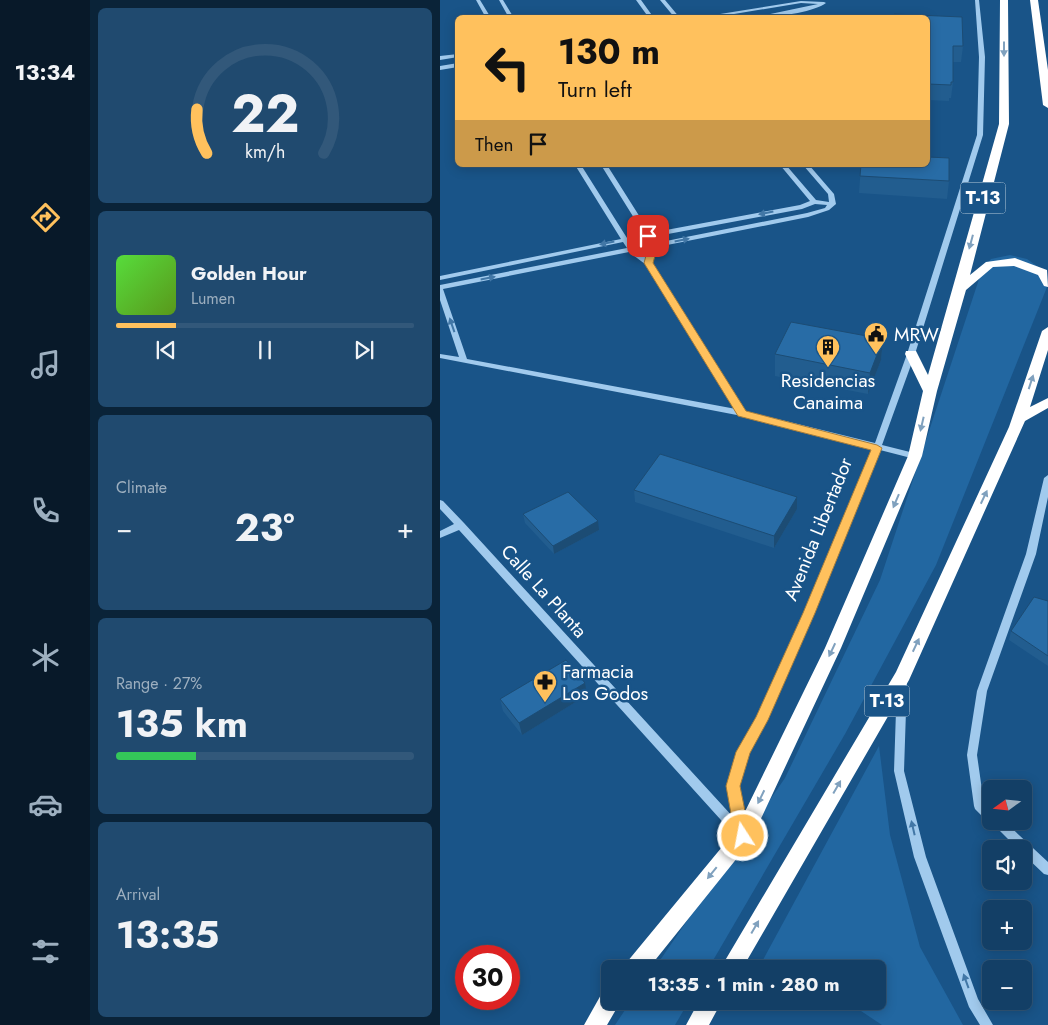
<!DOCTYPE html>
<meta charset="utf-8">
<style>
:root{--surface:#133f66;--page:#204a6f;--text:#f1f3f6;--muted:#9dafbf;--line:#32587a;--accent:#ffc15d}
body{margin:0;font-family:Jost,sans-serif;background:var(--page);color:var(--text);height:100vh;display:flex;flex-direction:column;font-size:19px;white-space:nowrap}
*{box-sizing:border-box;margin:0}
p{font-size:16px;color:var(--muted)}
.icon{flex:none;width:28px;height:28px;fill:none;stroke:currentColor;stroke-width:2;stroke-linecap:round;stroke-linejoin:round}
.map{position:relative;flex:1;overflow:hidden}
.panel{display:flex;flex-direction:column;gap:8px;padding:8px;background:#0a2338;width:350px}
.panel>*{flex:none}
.guide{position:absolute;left:15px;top:15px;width:475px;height:152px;border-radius:8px;box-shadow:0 2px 12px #0003,0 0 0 1px var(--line);background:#ffc15d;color:#111;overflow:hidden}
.needle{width:32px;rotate:255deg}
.tools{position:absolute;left:542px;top:780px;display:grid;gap:10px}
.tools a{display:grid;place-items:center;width:50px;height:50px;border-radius:8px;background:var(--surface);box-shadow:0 2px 12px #0003,0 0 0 1px var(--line);font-size:25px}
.speed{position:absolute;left:15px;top:945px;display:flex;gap:10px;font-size:25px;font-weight:700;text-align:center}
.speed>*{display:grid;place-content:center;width:65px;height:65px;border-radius:50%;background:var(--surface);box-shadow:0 2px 12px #0003,0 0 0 1px var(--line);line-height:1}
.speed .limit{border:8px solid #d22;background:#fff;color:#111}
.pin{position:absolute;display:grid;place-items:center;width:42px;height:42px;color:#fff;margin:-21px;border-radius:10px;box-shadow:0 2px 8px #0006}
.me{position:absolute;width:55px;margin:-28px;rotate:349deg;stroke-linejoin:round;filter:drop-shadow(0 0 4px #0008)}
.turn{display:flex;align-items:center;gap:18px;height:105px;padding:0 20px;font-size:22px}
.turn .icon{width:65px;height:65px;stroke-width:2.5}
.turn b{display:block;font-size:35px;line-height:42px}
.then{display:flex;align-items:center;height:48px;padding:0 20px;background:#0003;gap:10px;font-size:19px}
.big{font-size:38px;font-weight:700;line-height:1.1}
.panel .card{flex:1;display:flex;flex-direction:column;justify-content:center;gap:8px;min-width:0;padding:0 18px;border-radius:8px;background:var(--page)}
.panel .dial{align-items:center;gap:0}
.dial svg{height:130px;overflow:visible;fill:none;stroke:var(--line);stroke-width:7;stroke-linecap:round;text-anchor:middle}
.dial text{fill:var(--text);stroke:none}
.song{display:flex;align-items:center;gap:15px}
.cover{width:60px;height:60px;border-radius:8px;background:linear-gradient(135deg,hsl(110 70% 55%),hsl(90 70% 35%))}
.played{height:5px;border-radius:2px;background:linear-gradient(90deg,var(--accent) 20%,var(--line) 20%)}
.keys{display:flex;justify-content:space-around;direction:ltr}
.heat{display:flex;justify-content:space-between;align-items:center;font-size:28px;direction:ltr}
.charge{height:8px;border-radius:4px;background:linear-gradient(90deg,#34c759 27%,var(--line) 0)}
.trip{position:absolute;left:161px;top:960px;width:285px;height:50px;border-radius:8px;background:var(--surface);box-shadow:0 2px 12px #0003,0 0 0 1px var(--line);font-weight:700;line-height:50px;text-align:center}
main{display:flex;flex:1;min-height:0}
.tab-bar{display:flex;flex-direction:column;width:90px;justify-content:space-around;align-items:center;background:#081929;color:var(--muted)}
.tab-bar .icon{width:35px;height:35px}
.tab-bar .active{color:var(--accent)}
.tab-bar b{font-size:22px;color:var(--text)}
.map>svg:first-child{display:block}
.green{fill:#2267a1}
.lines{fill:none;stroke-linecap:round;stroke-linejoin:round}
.minor{fill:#a1caed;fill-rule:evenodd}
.highway{fill:#fff;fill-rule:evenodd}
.wall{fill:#225d8f}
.shaded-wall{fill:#1c4c74}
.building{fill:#286ca6;stroke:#1c4c74}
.oneway{fill:#80a1be}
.oneway2{fill:#4277a6}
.route{fill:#ffc15d;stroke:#a67d3c}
.labels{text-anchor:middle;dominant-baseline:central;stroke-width:5;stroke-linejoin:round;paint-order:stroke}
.shield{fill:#195488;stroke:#baccdb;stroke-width:1}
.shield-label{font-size:18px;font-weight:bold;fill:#fff}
.poi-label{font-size:19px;fill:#fff;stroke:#195488;text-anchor:start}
.street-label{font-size:19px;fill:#fff;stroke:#195488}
</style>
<main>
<nav class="tab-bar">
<b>13:34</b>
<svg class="icon active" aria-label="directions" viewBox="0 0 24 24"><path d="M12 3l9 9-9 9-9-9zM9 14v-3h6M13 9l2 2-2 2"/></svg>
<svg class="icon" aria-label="music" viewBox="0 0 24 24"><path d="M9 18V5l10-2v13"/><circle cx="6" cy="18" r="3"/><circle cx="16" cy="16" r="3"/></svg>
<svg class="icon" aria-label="phone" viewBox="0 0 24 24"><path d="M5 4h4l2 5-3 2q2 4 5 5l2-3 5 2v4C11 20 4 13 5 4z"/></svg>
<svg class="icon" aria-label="climate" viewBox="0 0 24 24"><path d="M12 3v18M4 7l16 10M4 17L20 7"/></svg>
<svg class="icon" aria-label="car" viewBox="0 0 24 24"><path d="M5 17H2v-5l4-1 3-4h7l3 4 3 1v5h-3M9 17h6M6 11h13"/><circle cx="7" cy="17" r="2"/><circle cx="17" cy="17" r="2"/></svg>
<svg class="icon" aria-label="filters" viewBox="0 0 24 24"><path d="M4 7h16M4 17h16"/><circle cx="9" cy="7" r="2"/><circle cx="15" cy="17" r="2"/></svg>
</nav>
<section class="panel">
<div class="card dial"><svg viewBox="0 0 100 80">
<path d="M14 69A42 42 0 1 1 86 69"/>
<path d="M14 69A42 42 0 0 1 8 42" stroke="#ffc15d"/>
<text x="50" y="56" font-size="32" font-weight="700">22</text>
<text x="50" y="72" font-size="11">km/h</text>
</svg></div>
<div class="card">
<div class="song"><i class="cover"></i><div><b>Golden Hour</b><p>Lumen</p></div></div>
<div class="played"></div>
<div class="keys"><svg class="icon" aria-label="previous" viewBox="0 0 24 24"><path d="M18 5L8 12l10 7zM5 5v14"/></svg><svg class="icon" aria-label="pause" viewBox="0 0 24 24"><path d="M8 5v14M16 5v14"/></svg><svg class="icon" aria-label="next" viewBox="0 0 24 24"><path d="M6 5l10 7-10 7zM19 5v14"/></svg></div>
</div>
<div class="card"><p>Climate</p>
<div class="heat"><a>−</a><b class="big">23°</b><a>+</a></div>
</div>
<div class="card"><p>Range · 27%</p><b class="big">135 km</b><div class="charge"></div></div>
<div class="card"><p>Arrival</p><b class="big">13:35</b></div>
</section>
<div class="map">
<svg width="608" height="1025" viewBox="0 0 608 1025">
<rect width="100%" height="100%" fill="#195488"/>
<path class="green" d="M570,255L587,259L604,271L607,287L496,565L405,734L268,969H214L345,778L440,580L542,270L551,259Z
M439,746L450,835L480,947L523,1025H442L406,1001H438V969H318Z
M191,1001H249L235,1025H175Z"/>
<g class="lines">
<path class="minor" d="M36,0H40L51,18H46Z
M59,0H63L74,18H69Z
M196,0H201L214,18H209Z
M220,0H225L240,18H235Z
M535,0H539L545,57L543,135L475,354L442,445L478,454L479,456L475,459L440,450L374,613L326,720L308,753L298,786L309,836L307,840L303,841L299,840L19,530L0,538V531L14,524L0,509V500L3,501L24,523L294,818L288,786L298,752L317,718L364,613L433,448L302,416L0,358V354L19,357L0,300V285L187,248L183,242L0,280V276L181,239L135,165H141L187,238L204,234L161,165H167L210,233L360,205L370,201L340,165H346L376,200L389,202L388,194L363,165H369L394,194L396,204L389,210L368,217L217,247L211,263L305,411L435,443L467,354L537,135L539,57ZM375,204L387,205L385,208L367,213L216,243L212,237L362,209ZM206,238L210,244L193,247L189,241ZM210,248L206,258L196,251ZM189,252L205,264L296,409L27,359L3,289Z
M361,1L384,2L386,3C373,13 329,18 311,18L378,4L361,3L270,18H255Z
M18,54V57L0,60V56Z
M18,63V67L0,70V66Z
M608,475V497L596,554L547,691L537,755L544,804L551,810V821H564L608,862V875L604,874L584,855V849H578L551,822L547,821L535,809L534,806L527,755L537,691L586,554L604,478Z
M462,677L466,678L467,681L464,771L486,857L538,999L553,1025H540L529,1007L474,857L454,771L457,681L458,678Z"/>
<path class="highway" d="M560,0H568L569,124L530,275L546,262L575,258L607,270L608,287L604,286L598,275L574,266L553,267L526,290L497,391L482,456L401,648L310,842L208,969H184L187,962L296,830L385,648L468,456L483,391L465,354L466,351H476L488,375L559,124Z
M590,0H598L608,70V108L603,105Z
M608,327V350L590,407L608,398V408L585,421L469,680L302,969H280L456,672L569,427L602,331Z
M170,990V1001H181L167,1025H144L162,993Z
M259,1001H282L269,1025H246Z"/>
</g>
<path class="wall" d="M488,18L523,46L521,62H513V82L511,98H509V101L488,100Z
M421,165L509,181L507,199L419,193Z
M443,339L441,360L428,394L335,376V354Z
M194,490L357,497V509L334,548L195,502Z
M83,514L159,530L114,554L85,523Z
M608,601V666L569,640L571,631Z
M147,695L82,735L63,711L60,699Z"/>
<path class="shaded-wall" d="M443,339L441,360L428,394L430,373Z
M357,497V509L334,548V536Z
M158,521L159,530L114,554L113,546Z
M145,683L147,695L82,735L79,723Z"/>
<path class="building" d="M454,14L522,17L523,46H513V82H511V85L488,84V18H453Z
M488,157L509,158V181L420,176L421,165H488Z
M351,322L443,339L430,373L335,354Z
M220,454L357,497L334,536L194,490Z
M128,492L158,521L113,546L83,514Z
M594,597L608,601V656L571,631Z
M126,660L145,683L79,723L60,699Z"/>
<defs><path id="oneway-solid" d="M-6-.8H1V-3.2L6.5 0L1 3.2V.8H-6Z" transform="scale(1.25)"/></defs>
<g class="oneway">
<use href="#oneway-solid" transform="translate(564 49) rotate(90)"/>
<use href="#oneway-solid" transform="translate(531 242) rotate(105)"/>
<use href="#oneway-solid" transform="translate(591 382) rotate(-72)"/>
<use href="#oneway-solid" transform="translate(482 424) rotate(103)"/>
<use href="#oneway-solid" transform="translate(544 497) rotate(-65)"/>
<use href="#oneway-solid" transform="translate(456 501) rotate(113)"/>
<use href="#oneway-solid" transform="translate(476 645) rotate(-65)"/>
<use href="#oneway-solid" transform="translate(392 650) rotate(115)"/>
<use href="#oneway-solid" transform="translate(397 787) rotate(-60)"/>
<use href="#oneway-solid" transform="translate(321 797) rotate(116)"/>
<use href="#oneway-solid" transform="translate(272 873) rotate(129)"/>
<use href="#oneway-solid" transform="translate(315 927) rotate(-60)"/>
</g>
<g class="oneway2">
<use href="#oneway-solid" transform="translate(326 213) rotate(169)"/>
<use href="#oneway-solid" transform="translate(242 240) rotate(-11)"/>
<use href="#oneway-solid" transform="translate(167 243) rotate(168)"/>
<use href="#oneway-solid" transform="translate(48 278) rotate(-11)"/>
<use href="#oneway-solid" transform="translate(12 325) rotate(-109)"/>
<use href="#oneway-solid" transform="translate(473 828) rotate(-103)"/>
<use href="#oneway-solid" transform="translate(526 981) rotate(-110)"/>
</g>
<path class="route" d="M208,233L211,234L218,245L213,263L306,411L437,445L442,448L375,613L328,720L310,753L300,786L310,836L308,840L303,842L298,840L295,836L286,786L296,752L316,717L363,613L431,450L298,416L204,263L209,245L204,236Z"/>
<defs>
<g id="civic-pin" transform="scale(1.25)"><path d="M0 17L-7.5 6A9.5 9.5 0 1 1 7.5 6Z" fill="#ffc15d" stroke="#195488"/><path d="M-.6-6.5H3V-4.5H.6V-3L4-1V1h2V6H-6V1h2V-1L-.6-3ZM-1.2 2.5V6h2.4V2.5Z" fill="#111"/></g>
<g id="building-pin" transform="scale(1.25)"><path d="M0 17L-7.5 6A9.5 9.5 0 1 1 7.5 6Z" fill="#ffc15d" stroke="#195488"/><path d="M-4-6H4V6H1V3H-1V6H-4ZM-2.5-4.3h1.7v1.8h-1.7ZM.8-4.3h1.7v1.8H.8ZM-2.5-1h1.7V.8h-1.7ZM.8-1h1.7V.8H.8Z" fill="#111"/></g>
<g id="pharmacy-pin" transform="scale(1.25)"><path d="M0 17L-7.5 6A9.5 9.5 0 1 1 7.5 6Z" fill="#ffc15d" stroke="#195488"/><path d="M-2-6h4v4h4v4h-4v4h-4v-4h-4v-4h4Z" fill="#111"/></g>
</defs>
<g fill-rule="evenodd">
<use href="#civic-pin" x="436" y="334"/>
<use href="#building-pin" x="388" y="347"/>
<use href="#pharmacy-pin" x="105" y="682"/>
</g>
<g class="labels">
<g class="shield">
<rect x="520.5" y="182.5" width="45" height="31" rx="4"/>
<rect x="424.5" y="685.5" width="45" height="31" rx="4"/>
</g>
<g class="shield-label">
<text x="543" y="198">T-13</text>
<text x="447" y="701">T-13</text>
</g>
<g class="poi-label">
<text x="454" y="334">MRW</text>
<text x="388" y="380" text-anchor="middle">Residencias<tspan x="388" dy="22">Canaima</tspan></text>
<text x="122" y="671">Farmacia<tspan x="122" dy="22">Los Godos</tspan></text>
</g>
<g class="street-label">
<text transform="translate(378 529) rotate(-68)">Avenida Libertador</text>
<text transform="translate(104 591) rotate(48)">Calle La Planta</text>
</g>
</g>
</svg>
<div class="tools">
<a><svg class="needle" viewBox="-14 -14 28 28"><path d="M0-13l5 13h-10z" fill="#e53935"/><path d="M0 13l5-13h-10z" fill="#9dafbf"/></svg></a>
<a><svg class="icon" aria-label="sound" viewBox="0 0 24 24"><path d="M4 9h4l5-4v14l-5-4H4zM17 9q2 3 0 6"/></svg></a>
<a>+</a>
<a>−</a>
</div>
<div class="speed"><div class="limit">30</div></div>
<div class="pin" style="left:208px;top:236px;background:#d93025"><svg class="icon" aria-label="arrive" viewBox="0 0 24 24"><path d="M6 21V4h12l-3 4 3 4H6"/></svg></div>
<svg class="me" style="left:303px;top:836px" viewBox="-20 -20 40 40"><circle r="17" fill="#ffc15d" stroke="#fff" stroke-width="3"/><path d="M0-11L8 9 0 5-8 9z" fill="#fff"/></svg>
<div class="trip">13:35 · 1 min · 280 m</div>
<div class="guide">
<div class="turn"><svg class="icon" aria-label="left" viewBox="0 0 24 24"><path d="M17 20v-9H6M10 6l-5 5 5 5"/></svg><div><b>130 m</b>Turn left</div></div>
<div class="then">Then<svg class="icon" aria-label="arrive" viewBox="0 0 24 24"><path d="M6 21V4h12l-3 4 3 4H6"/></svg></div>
</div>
</div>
</main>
